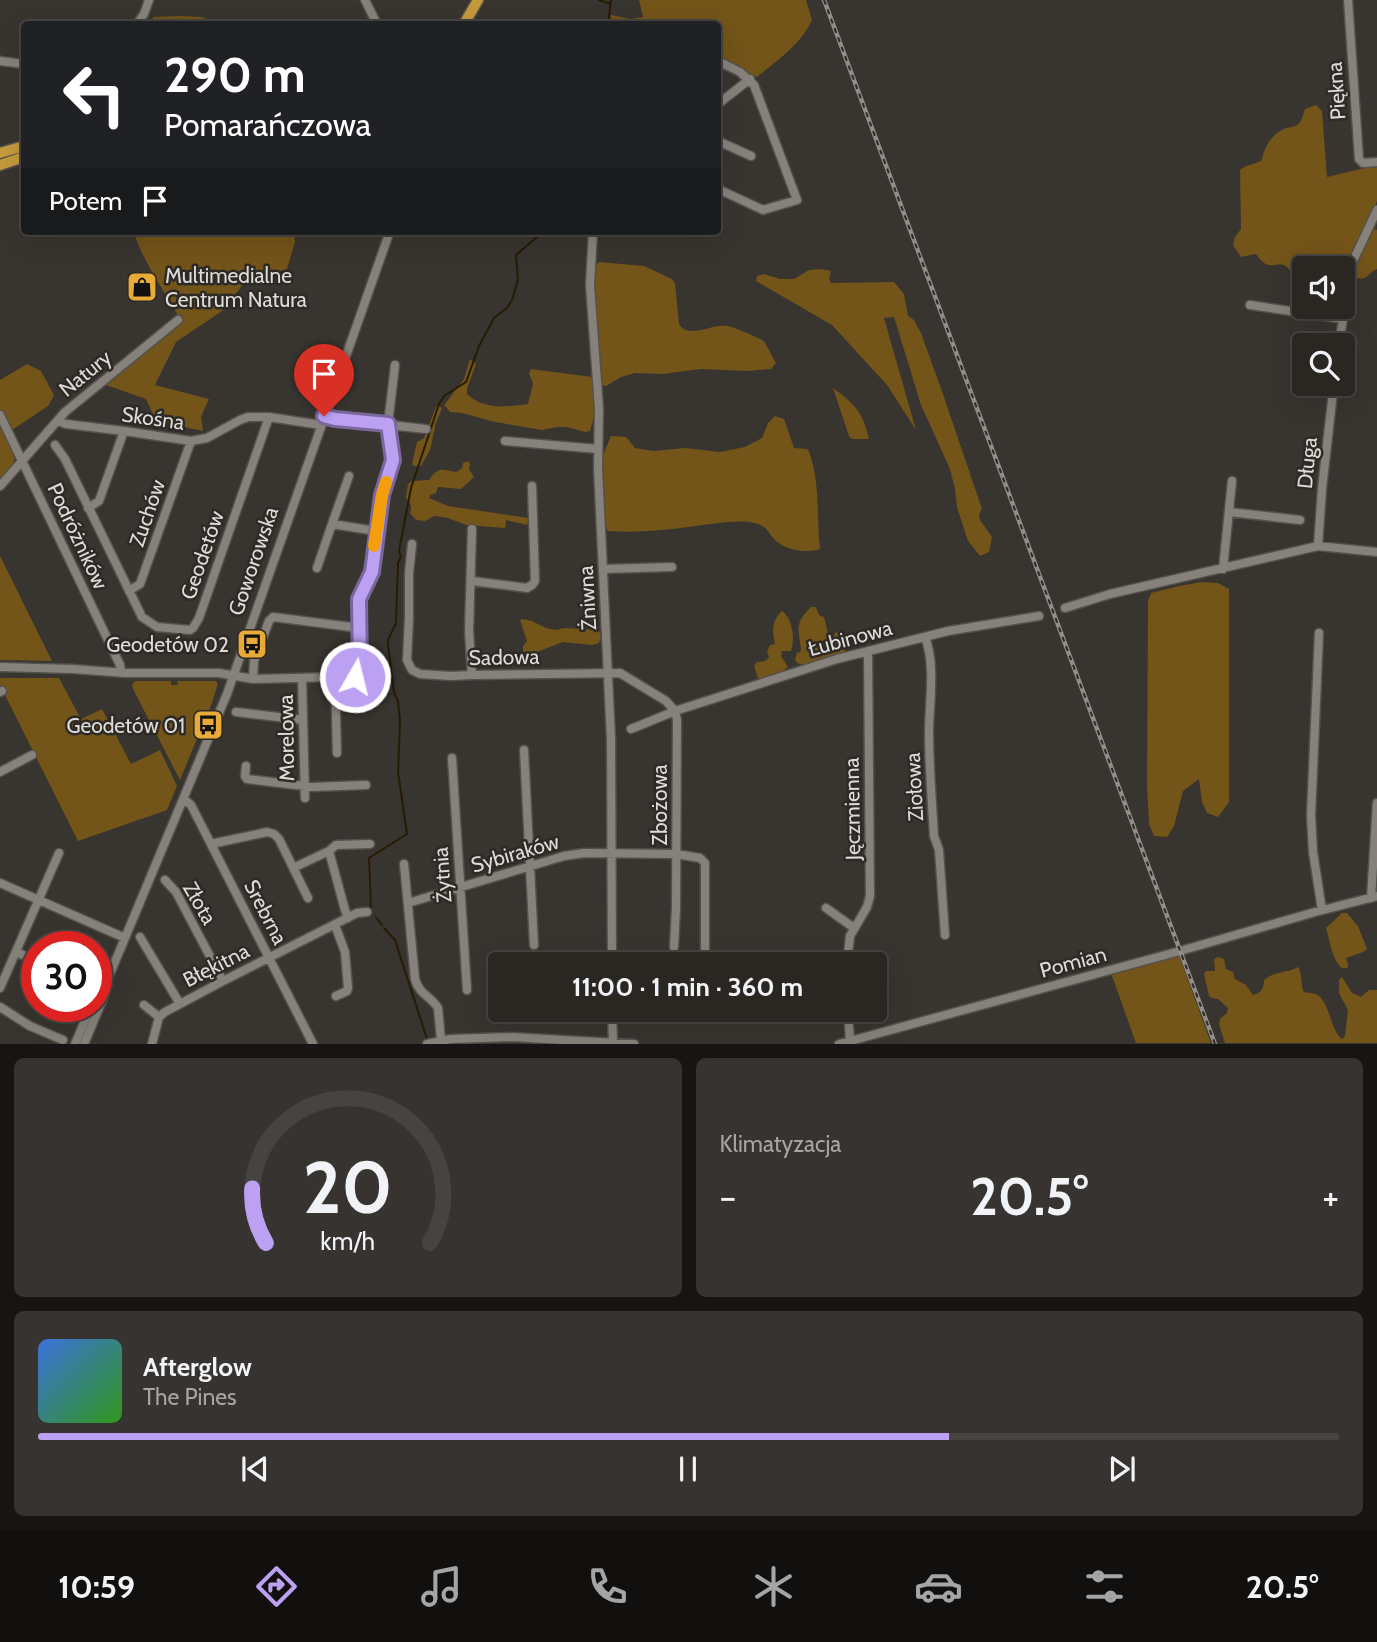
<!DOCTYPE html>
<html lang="pl">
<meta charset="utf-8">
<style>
:root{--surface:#2a2723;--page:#363330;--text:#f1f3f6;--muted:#a5a5a6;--line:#464441;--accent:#bca0f2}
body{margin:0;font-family:Cabin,sans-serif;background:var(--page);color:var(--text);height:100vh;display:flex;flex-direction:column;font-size:26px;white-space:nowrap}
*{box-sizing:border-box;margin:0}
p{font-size:23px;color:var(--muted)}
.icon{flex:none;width:38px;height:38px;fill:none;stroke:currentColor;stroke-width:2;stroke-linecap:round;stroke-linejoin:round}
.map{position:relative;height:1044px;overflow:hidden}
.details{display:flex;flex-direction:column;gap:14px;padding:14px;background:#171513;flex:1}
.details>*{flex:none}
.top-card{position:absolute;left:21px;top:21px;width:700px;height:214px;border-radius:7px;box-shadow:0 7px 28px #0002,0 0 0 2px var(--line);background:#202124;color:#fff;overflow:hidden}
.tools{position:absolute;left:1292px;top:256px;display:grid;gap:14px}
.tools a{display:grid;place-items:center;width:63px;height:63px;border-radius:7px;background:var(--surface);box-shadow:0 7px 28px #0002,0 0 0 2px var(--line);font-size:35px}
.speed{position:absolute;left:21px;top:931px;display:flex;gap:14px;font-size:35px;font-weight:700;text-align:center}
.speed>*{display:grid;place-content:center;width:91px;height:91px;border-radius:50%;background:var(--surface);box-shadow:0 7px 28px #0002,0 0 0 2px var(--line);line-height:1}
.speed .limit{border:10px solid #d22;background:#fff;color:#111}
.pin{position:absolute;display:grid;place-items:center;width:60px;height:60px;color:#fff;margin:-72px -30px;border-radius:50% 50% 50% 0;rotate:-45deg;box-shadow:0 0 7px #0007}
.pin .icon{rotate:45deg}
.me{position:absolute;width:77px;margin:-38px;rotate:8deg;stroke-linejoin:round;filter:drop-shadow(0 0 5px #0008)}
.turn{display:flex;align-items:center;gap:24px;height:147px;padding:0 28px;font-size:32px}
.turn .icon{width:91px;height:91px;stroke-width:2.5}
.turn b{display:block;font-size:49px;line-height:60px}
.then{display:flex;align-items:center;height:66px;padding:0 28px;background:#0003;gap:14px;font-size:26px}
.big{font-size:52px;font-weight:700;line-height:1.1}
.details .tile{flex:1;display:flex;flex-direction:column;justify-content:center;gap:10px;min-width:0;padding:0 24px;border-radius:10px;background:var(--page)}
.details .dial{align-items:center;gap:0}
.dial svg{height:182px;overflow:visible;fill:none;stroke:var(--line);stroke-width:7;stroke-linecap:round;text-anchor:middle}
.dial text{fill:var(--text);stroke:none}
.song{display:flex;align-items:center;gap:21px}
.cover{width:84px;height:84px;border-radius:10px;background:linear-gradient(135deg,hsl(220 70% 55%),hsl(110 70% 35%))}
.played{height:7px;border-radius:4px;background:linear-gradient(90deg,var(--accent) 70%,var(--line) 70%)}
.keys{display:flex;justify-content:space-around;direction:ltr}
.heat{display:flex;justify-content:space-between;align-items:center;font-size:38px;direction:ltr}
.details .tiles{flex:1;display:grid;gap:14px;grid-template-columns:1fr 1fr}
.tile:last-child{grid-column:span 2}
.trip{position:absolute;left:488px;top:952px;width:399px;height:70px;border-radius:7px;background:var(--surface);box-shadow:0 7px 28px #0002,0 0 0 2px var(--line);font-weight:700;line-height:70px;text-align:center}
.menu{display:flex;height:112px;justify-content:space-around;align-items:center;background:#11100e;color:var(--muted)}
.menu .icon{width:49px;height:49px}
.menu .current{color:var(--accent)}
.menu b{font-size:32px;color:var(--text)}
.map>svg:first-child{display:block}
.green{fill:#735419}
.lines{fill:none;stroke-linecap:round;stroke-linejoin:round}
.stream{stroke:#281b03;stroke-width:2}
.minor-casing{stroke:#54514d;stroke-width:11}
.major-casing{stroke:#54514d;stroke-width:13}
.minor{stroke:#86827b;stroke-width:8}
.major{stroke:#c49a3b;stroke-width:10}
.rail-casing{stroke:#918d89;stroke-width:4.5}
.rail{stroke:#2e2a25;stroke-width:2;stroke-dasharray:5;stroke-linecap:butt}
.route-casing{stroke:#7a689d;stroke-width:18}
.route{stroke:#bca0f2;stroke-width:12}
.slow{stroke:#f59e0b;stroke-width:12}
.labels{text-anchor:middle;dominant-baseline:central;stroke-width:5;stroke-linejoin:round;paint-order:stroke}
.street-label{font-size:21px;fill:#dedbd8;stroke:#2e2a25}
.poi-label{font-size:21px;fill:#dedbd8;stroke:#2e2a25;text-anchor:end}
</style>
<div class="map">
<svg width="1377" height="1044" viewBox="0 0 1377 1044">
<rect width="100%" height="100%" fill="#38342f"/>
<path class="green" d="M639,0H806L812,20C801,44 778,60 757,77L718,58V24H610L611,15L631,19L643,17Z
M180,16L202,17L218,24H148L154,17Z
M1316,105L1322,111L1327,177L1377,165V201L1345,285L1342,288V268H1304V281C1289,279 1294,274 1287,267C1282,262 1275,266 1269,265C1263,264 1260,259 1256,254L1241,257L1233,245L1235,237L1241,229L1240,170C1247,164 1255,165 1262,160C1264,146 1273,133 1286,128C1288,128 1296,126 1297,125C1302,122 1303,114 1305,109Z
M1372,228L1377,230V269C1365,274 1370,282 1353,277Z
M133,231H296L294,235L295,242L287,269L276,272L260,270L244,283L222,311L176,342L155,385L209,399L201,417L203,431L156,421L146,399L106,385L142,352L182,322C165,293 144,263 133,231Z
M599,262L644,266L672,279L675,283L679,324C689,340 711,323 727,326C734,327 757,337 764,341L776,363L771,369L748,371L701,369L662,374L635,373L621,377L606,386L599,385L593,285V267Z
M822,269L831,271L829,279L831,283L894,282L904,294L908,316L914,320L921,333L944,397L982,509L979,514L980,520L992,537L989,552L980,556L968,541L957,507L955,489L950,469L921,405L894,317L884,318L916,430L887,385L832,325L756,281L757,276L764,274L780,279H794L809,270Z
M470,359L476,364L467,389V394C484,410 507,407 528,404L533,384L529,373L531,369L592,377L595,413L590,431L585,432L567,427H557L542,430L495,422L462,413L450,412L444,405L464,379Z
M27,364L41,371L54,395L48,406L12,430C16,458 19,459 0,482V380Z
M833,388C855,404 863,412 869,439H852L849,436Z
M439,406L442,408L436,423L430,450L421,466H414L412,464L417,442L424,438L436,407Z
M775,416L784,419L794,448L808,449C821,482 816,515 820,549C806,554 784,550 774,539C767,531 767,526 754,523C738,519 712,524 695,526C667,530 637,533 608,531L604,525L603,455L611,436L626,437L635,448L653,451L685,448L720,452L745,447L762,438L768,423Z
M468,461L470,464L469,469L474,477L461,489L438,487L436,493L430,495L429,498L448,506L529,518L527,525L506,520L505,528L466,525L448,518L434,516L425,521L416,520L410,513C412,507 411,503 406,498L408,484L412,481L429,480C438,467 441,469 456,472L462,468L463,463Z
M0,556L52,661L0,660Z
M1202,582L1218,583L1229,589V802L1218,817L1207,813L1202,802L1199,779L1183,791L1174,826L1167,837L1154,836L1149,824L1147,785L1148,601L1151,593L1179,586Z
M811,607H816L819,615L824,617L828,633V650L832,652L834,649L833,637L836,632H840L844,638L845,652L804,665L797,663L795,659L797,653L800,652L801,649C798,627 795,623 811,607Z
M782,611C793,619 795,638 791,651H782L781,656L788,667L779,674L760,679L758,678L754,666L757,662L765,661L769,657L767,651L770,645L775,644C772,631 772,620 782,611Z
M523,619L532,621L546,628L555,630L565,628L599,630L601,637L599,643L592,645L563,642L529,655L523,651V646L527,641L520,620Z
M0,678H59L81,719L102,709L131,764L160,750L177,786L167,810L78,841L0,685Z
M135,681H171V685H178L177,681H215L218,683L212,703L180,780L133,689L132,685Z
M1342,913H1347L1358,926L1367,949L1363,952L1346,958L1348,964V968H1342C1332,960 1330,941 1326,928Z
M1179,955L1211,1043H1136L1111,973Z
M1218,957L1224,959L1226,969L1233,972L1235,979L1246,985L1253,995C1262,993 1264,987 1264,980C1276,970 1286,974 1298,967C1303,974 1300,984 1304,992C1308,993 1312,993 1316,994C1330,1001 1330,1030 1342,1039L1345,1036L1348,1010L1339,993V980L1342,977L1352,993L1361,997L1369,990H1377V1043H1225L1219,1024L1220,1019L1227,1013L1228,1008L1218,999L1212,998L1209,996L1204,974L1206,971H1215L1214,959Z"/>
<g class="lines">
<path class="stream" d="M599,0L611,4
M608,24L611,0
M371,907L369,858L407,834L398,772L400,721L398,701L394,692L388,645V640L396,623L398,563L401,557L399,551L411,488L439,404L444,396L466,382L479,346L494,318L507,308L512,300L518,280L516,255L544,231
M376,917L382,925
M384,928L395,940L427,1039"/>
<g class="minor-casing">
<path id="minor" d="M365,0L377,24
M1348,0L1359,159L1363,163L1377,162
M137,24L144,14L149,0
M0,61L24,64
M718,61L740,72L754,85L797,200L763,210L718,189
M718,104L750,79
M718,141L751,156
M593,231L590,285L599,409L598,468L611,739L612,964
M1250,305L1343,319
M1339,345L1350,271L1354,259L1377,210
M0,415L120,665L121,673
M324,416L335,419L426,429
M58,421L66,424L124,431L191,441L207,438L240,420L248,417H269L321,425
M505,441L598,449
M55,445L65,459L142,617L157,627L190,630L193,628L199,618L269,417
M0,486L65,412L178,320
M88,508L99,501L124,431
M1229,512L1300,520
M332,524L349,476
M412,544L409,573V618L407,660L412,670L420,674L451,676L472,675L620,673L666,701L675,711L837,659L948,631L1039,616
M1318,546L1322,489L1334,383
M317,568L332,524L376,531
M603,569L672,567
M1223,569L1232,481
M472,581L527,588L532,585L535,581L532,486
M129,591L140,584L191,441
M1065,608L1110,594L1318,546L1377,552
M1319,633L1311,815L1313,852L1322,910
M925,637C936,665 929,704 929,733C929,767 932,802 934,836L939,850L945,935
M0,667L73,669L126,673H219L253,679L335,677H355L358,675L360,667L358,601L372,572L382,495L393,460L388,424L395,365
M472,675L469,631L472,529
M335,677L337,753
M302,678L305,798
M253,679L254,661L269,621L273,617L359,628
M0,692L2,691
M236,712L303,720
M631,729L675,711L677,720L676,908L674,947
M524,750L534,945
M452,758L467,990
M246,766L245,776L247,779L313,787L366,785
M0,772L32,755
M184,799L191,805L313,1044
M211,844L267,832L274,834L279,839L308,898
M329,851L345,910L348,918
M404,864L415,979C420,996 430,995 438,1008L441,1040
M293,868L329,851L336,845L370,844
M165,880L176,892L223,981
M0,883L125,938
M1371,898L1377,803
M408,903L564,856L584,853L676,854L700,858L705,863V957
M826,908L854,928
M335,925L345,952L348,988L347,991L336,996
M140,937L180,1004
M16,952L37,961
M847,964L850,936L867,907L870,896L868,651
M0,988L59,853
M96,994L109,976L125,938L227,694L390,231
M144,1005L159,1017
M0,1007L30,1026L63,1040
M612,1010L613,1042
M848,1010L850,1041
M75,1044L91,1006
M84,1044L105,994L108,978
M152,1044L159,1017L165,1012L223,981L357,913L367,912
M427,1044L451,1039L512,1037L634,1044
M839,1044L1180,951L1315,912L1377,896"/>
</g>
<g class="major-casing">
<path id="major" d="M464,24L478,0
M0,153L24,146
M0,165L24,157"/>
</g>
<use href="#minor" class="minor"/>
<use href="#major" class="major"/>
<g class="rail-casing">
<path id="rail" d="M824,0L1215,1044"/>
</g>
<use href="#rail" class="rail"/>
</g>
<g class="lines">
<g class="route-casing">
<path id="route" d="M324,416L335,419L388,424L393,460L382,495L372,572L359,599L360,667L359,673L355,677"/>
</g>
<use href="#route" class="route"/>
<path class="slow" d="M374,546L382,495L386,482"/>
</g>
<defs>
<g id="shop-square" transform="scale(1.575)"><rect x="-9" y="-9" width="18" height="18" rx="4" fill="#e8ab37" stroke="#2e2a25"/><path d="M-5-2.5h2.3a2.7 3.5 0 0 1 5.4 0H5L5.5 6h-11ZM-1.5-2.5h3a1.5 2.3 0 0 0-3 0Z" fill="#111"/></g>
<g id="bus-square" transform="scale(1.575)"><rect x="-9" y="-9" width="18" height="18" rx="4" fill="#e8ab37" stroke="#2e2a25"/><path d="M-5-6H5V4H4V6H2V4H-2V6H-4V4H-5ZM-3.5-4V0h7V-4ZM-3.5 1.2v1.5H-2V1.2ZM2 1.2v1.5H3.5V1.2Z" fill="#111"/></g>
</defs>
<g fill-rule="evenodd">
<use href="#shop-square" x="142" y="287"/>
<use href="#bus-square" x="252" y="644"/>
<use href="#bus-square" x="208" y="725"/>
</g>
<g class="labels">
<g class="street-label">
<text transform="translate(1336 91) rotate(-94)">Piękna</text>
<text transform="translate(85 373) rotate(-39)">Natury</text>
<text transform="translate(153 418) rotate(8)">Skośna</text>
<text transform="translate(1307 463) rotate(-84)">Długa</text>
<text transform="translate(147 513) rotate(-71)">Zuchów</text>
<text transform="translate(78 536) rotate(65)">Podróżników</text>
<text transform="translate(202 555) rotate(-71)">Geodetów</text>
<text transform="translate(253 561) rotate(-71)">Goworowska</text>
<text transform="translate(587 598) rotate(-93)">Żniwna</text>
<text transform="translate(850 638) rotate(-15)">Łubinowa</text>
<text transform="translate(504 657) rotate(-1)">Sadowa</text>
<text transform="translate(286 738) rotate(-91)">Morelowa</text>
<text transform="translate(914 787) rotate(-93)">Ziołowa</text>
<text transform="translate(659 805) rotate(-90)">Zbożowa</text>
<text transform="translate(852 809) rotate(-91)">Jęczmienna</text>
<text transform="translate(515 853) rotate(-16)">Sybiraków</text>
<text transform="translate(442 875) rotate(-94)">Żytnia</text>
<text transform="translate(200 903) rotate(60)">Złota</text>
<text transform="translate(266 912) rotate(63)">Srebrna</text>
<text transform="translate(1073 962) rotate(-15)">Pomian</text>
<text transform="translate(216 965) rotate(-27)">Błękitna</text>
</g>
<g class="poi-label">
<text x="165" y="275" text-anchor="start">Multimedialne<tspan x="165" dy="24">Centrum Natura</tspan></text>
<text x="229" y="644">Geodetów 02</text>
<text x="185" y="725">Geodetów 01</text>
</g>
</g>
</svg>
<div class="tools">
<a><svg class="icon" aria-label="sound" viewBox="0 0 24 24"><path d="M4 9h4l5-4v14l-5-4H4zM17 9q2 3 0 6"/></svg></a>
<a><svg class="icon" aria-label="search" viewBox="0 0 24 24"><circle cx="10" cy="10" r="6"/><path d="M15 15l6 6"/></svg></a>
</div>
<div class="speed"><div class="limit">30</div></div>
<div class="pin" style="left:324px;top:416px;background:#d93025"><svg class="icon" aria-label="arrive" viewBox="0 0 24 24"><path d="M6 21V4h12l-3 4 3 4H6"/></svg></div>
<svg class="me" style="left:355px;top:677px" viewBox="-20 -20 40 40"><circle r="17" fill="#bca0f2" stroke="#fff" stroke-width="3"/><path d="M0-11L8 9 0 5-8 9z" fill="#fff"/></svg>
<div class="trip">11:00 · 1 min · 360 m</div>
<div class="top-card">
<div class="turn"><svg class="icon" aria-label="left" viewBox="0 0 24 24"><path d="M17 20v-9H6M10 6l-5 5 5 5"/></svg><div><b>290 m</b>Pomarańczowa</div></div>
<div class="then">Potem<svg class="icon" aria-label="arrive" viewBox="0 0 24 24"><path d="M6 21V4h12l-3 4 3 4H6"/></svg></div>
</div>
</div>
<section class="details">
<div class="tiles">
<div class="tile dial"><svg viewBox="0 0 100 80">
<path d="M14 69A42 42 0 1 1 86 69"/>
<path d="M14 69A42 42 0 0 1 8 45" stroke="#bca0f2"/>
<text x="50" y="56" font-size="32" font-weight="700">20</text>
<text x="50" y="72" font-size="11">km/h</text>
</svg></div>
<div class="tile"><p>Klimatyzacja</p>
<div class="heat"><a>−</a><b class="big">20.5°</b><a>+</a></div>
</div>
<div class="tile">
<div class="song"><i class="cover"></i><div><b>Afterglow</b><p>The Pines</p></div></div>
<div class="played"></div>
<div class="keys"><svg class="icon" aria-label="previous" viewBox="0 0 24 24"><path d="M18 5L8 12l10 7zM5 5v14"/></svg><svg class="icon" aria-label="pause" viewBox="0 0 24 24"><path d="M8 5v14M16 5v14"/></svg><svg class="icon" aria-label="next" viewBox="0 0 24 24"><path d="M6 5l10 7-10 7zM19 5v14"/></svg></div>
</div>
</div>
</section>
<nav class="menu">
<b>10:59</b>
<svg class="icon current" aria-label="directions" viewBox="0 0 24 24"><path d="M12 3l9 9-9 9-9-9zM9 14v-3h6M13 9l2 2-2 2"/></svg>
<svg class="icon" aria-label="music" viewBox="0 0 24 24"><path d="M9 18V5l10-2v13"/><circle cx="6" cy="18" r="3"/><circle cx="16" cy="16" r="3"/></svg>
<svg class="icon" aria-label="phone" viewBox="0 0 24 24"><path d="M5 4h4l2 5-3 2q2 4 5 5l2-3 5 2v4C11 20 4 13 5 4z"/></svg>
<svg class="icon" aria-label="climate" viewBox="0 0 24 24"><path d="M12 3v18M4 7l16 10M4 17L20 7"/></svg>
<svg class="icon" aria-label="car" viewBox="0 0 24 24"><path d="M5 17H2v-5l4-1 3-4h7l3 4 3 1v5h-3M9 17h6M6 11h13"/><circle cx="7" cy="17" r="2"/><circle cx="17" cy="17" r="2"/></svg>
<svg class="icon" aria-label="filters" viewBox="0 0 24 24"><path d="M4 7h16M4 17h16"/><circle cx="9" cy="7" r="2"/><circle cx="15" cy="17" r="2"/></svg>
<b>20.5°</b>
</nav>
